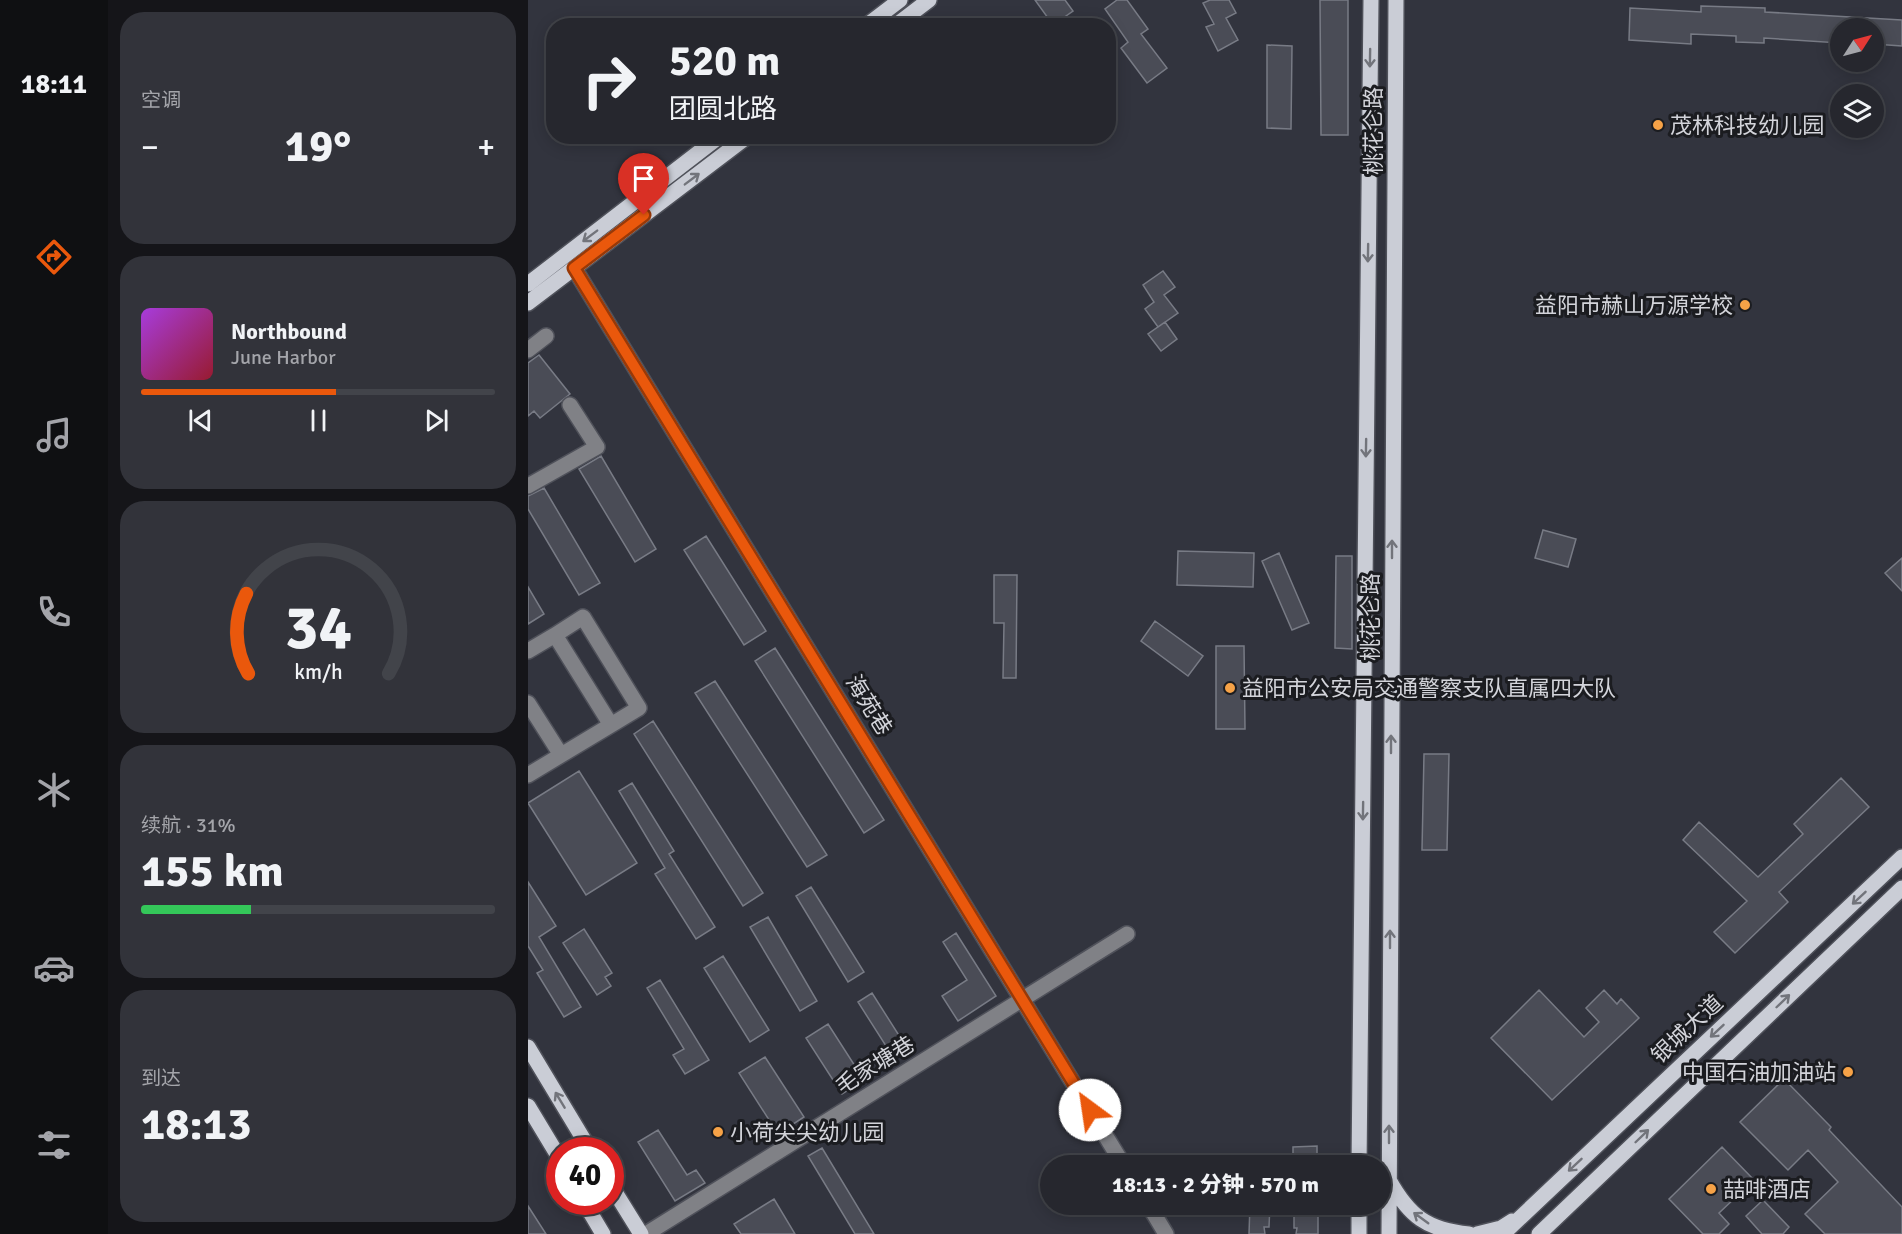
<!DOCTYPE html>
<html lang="zh">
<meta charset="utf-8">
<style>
:root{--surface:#26272e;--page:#32333a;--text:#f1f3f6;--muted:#a4a5aa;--line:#42444a;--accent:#ea580c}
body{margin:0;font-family:Signika,"Noto Sans SC",sans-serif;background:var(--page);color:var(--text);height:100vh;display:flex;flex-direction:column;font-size:22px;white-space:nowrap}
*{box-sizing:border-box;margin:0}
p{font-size:20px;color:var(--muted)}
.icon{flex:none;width:33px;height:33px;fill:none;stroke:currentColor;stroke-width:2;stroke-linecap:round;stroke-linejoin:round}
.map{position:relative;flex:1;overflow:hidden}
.sheet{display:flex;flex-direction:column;gap:12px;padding:12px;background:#151519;width:420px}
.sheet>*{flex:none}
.hud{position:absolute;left:18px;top:18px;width:570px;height:126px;border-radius:24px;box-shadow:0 3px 15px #0003,0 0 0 2px var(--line);background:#26272e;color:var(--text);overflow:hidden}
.needle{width:39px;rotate:54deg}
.controls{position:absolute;left:1302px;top:18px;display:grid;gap:12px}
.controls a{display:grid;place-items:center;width:54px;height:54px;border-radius:50%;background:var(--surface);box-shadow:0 3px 15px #0003,0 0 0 2px var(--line);font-size:30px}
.speed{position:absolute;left:18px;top:1137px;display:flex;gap:12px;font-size:30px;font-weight:700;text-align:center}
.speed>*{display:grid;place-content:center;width:78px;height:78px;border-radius:50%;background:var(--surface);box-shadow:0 3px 15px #0003,0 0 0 2px var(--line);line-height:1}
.speed .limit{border:9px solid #d22;background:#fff;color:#111}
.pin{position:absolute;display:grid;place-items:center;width:51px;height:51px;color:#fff;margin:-62px -26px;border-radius:50% 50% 50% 0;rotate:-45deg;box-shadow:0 0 6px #0007}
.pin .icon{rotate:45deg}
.me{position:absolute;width:66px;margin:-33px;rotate:329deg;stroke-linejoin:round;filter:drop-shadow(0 0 4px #0008)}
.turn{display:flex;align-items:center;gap:21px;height:126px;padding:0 24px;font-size:27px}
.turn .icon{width:78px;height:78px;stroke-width:2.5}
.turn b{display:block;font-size:42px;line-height:51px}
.big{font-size:45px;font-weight:800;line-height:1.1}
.sheet .card{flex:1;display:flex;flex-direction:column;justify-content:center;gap:9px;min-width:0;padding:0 21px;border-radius:24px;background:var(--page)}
.sheet .dial{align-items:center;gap:0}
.dial svg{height:156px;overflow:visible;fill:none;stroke:var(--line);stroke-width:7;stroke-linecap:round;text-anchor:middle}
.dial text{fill:var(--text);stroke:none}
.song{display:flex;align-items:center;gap:18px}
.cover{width:72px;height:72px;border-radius:9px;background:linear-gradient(135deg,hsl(280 70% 55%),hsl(350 70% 35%))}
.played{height:6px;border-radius:3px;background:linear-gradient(90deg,var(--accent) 55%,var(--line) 55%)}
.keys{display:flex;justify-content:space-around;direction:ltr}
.heat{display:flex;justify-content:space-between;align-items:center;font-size:33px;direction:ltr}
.charge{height:9px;border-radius:4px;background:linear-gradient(90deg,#34c759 31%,var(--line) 0)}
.trip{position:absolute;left:512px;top:1155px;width:351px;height:60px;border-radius:30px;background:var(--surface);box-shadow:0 3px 15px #0003,0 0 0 2px var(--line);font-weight:800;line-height:60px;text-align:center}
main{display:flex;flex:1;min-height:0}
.dock{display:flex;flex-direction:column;width:108px;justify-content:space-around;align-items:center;background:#0f1012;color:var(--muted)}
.dock .icon{width:42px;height:42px}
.dock .current{color:var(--accent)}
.dock b{font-size:27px;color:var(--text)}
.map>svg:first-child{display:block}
.building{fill:#4a4c56;stroke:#787b85;stroke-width:1.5}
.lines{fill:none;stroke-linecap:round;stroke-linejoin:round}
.minor-casing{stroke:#4f515a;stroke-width:18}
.major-casing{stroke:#4f515a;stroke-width:18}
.minor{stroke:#808186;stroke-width:15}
.major{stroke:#cacdd6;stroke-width:15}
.oneway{stroke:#72747b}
.route-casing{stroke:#983908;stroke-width:15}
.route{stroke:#ea580c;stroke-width:10}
.poi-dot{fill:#f6a247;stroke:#1b1c20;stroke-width:2}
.labels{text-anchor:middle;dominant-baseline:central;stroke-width:6;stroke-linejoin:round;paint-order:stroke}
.poi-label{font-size:22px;fill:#d3d4da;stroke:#1b1c20;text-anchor:start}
.street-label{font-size:22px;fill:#d3d4da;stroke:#1b1c20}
</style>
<main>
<nav class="dock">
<b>18:11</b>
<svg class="icon current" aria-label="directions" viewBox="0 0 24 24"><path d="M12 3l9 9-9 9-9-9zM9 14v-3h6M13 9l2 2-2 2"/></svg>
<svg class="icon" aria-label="music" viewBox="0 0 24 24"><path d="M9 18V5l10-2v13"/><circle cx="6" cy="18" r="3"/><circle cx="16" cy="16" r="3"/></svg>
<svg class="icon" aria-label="phone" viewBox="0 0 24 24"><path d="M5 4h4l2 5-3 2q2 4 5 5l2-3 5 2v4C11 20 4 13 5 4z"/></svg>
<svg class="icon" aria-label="climate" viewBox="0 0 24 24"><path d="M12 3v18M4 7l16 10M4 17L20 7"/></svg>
<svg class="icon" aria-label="car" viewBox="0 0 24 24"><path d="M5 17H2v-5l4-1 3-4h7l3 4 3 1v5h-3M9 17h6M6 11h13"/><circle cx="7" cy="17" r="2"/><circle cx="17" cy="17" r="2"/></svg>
<svg class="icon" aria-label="filters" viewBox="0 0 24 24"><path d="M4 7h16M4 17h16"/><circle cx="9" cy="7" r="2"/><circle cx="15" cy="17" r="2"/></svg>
</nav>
<section class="sheet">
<div class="card"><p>空调</p>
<div class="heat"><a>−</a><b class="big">19°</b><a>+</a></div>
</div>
<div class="card">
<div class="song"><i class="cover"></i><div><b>Northbound</b><p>June Harbor</p></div></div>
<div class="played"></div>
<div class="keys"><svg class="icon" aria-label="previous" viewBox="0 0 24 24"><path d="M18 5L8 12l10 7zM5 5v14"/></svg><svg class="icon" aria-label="pause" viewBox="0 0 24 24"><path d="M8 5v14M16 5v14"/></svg><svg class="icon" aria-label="next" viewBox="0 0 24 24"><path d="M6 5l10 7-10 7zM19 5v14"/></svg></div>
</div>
<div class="card dial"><svg viewBox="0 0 100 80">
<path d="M14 69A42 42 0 1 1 86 69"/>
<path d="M14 69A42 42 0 0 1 13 28" stroke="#ea580c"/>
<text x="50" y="56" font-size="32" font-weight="700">34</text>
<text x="50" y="72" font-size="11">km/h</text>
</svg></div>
<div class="card"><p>续航 · 31%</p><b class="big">155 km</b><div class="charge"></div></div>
<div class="card"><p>到达</p><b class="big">18:13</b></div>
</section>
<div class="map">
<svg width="1374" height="1234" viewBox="0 0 1374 1234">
<rect width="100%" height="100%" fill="#32343e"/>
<path class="building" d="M507,0H537L545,11L525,25Z
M589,0H599L620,29L613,34L639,68L619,83L593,48L600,42L577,9Z
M682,0H701L708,13L698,18L710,40L690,51L678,27L686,24L675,3Z
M792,0H820V135H793Z
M1173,6L1237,8V12L1374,20V46L1346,44V28H1312V43L1236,38V43L1208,42V36L1163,34V44L1101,40L1102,8L1173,12Z
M739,45L764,46L763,129L739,128Z
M635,271L647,287L636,295L650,313L630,327L617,309L626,302L615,285Z
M637,322L649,339L633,351L620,334Z
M11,355L42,394L12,418L6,411L0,416V363Z
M73,456L128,549L107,562L51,469Z
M16,488L72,583L51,595L0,509V496Z
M1015,530L1048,539L1040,567L1007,558Z
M178,536L238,631L216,645L156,550Z
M650,551L726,553L725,587L649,585Z
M751,553L781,623L764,630L734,561Z
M808,556H824V649L807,648Z
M1374,558V591L1357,573Z
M466,575H489L488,678H475L476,623H466Z
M0,587L16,614L0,624Z
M627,621L675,656L660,676L613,641Z
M688,646H716L717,729H688Z
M247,648L356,820L336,833L227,661Z
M187,681L299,855L279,867L167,693Z
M125,721L235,893L215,906L106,734Z
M896,754H921L919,850H894Z
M51,771L109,863L58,895L0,803Z
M1313,778L1341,807L1251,892L1260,902L1207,953L1186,932L1219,901L1155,840L1171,822L1230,877L1275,834L1266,824Z
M104,783L146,851L141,854L187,927L168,939L127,874L137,868L91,791Z
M0,882L28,926L11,937L53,1007L36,1017L9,973L15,970L0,946Z
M283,887L336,972L320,982L268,896Z
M240,917L289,1001L272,1011L222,927Z
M56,929L84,973L77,977L83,986L69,995L35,943Z
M428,933L468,996L430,1021L414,996L439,980L415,942Z
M195,956L241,1030L222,1042L176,968Z
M132,980L181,1060L157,1074L145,1055L156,1049L119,988Z
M1011,990L1056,1037L1071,1022L1058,1008L1076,990L1089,1004L1093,999L1111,1018L1024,1100L963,1038Z
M344,993L379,1048L365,1057L330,1002Z
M300,1024L336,1080L314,1094L278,1038Z
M237,1057L276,1117L250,1134L211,1073Z
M1256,1079L1303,1127L1301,1130L1374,1207V1234H1297L1277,1214L1310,1182L1280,1150L1260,1170L1212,1122Z
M130,1130L159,1175L168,1170L177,1183L147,1201L110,1142Z
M789,1146V1166H765V1147Z
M1194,1147L1226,1180L1191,1213L1201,1224L1191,1234H1175L1141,1199Z
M294,1148L346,1234H327L280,1156Z
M246,1199L267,1234H213L206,1224Z
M1235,1200L1261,1227L1255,1234H1234L1218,1216Z
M722,1204H742L741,1227H736L737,1234H721Z
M766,1204H790V1234H768L769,1228H766Z
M0,1206L18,1234H0Z"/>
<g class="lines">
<g class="minor-casing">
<path id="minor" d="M46,268L596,1166
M0,350L18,336
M0,486L69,447L42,405
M27,635L55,617L111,708L83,725
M0,651L27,635L83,725L0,775
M0,703L33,755
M620,1204L638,1234
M118,1234L599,934"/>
</g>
<g class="major-casing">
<path id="major" d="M338,26L372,0
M367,26L401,0
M0,284L192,136
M0,303L220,136
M0,1047L62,1150
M0,1106L32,1159
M831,1166L843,0
M861,1180C881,1216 899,1230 941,1234
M82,1184L113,1234
M56,1202L75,1234
M831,1234V1204
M861,1234L868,0
M949,1234L973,1228L984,1221
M975,1234L1374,857
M1011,1234L1374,888"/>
</g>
<use href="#minor" class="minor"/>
<use href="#major" class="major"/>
</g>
<defs><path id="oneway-shaft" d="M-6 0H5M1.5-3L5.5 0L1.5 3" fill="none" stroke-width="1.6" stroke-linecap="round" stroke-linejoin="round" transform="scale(1.5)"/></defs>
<g class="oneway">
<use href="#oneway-shaft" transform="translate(842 58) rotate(91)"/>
<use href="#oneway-shaft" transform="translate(164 179) rotate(-37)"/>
<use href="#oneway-shaft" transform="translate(62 236) rotate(143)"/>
<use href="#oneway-shaft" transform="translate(840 253) rotate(91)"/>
<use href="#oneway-shaft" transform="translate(838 448) rotate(91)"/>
<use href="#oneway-shaft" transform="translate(864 549) rotate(-90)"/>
<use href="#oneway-shaft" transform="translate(863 744) rotate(-90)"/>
<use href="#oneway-shaft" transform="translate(835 811) rotate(91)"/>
<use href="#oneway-shaft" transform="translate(1331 898) rotate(137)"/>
<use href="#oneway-shaft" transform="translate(862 939) rotate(-90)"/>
<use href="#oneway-shaft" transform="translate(1255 1001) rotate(-44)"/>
<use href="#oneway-shaft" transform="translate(1189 1031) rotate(137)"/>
<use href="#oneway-shaft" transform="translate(32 1100) rotate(-121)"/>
<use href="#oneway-shaft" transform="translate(861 1134) rotate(-90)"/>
<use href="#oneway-shaft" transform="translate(1114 1136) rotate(-44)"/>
<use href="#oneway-shaft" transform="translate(1047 1165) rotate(137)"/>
<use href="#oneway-shaft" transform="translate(893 1218) rotate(-144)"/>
</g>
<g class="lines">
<g class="route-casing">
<path id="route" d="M116,215L46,268L562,1110"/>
</g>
<use href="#route" class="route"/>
</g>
<g class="poi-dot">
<circle cx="1130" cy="125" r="6"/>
<circle cx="1217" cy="305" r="6"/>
<circle cx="702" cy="688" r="6"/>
<circle cx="1320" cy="1072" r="6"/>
<circle cx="190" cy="1132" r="6"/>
<circle cx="1183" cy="1189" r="6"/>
</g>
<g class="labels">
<g class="poi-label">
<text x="1142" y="125">茂林科技幼儿园</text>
<text x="1205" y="305" text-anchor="end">益阳市赫山万源学校</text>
<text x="714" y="688">益阳市公安局交通警察支队直属四大队</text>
<text x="1308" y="1072" text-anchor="end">中国石油加油站</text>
<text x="202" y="1132">小荷尖尖幼儿园</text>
<text x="1195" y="1189">喆啡酒店</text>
</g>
<g class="street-label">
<text transform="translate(845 131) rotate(-90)">桃花仑路</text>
<text transform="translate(842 617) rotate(-90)">桃花仑路</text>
<text transform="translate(341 705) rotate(58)">海苑巷</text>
<text transform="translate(1159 1029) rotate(-43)">银城大道</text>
<text transform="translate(347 1065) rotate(-32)">毛家塘巷</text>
</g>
</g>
</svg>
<div class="controls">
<a><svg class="needle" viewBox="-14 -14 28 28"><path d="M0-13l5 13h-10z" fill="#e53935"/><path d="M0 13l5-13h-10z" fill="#a4a5aa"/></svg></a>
<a><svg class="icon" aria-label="layers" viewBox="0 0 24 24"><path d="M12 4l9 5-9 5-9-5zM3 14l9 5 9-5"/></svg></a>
</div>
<div class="speed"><div class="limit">40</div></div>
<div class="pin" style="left:116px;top:215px;background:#d93025"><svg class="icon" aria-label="arrive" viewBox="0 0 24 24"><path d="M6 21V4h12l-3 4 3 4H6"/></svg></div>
<svg class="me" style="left:562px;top:1110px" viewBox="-20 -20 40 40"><circle r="19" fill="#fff"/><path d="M0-13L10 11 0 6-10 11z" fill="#ea580c"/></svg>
<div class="trip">18:13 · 2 分钟 · 570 m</div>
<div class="hud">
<div class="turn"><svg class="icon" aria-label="right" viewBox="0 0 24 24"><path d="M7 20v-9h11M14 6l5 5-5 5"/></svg><div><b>520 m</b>团圆北路</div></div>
</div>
</div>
</main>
